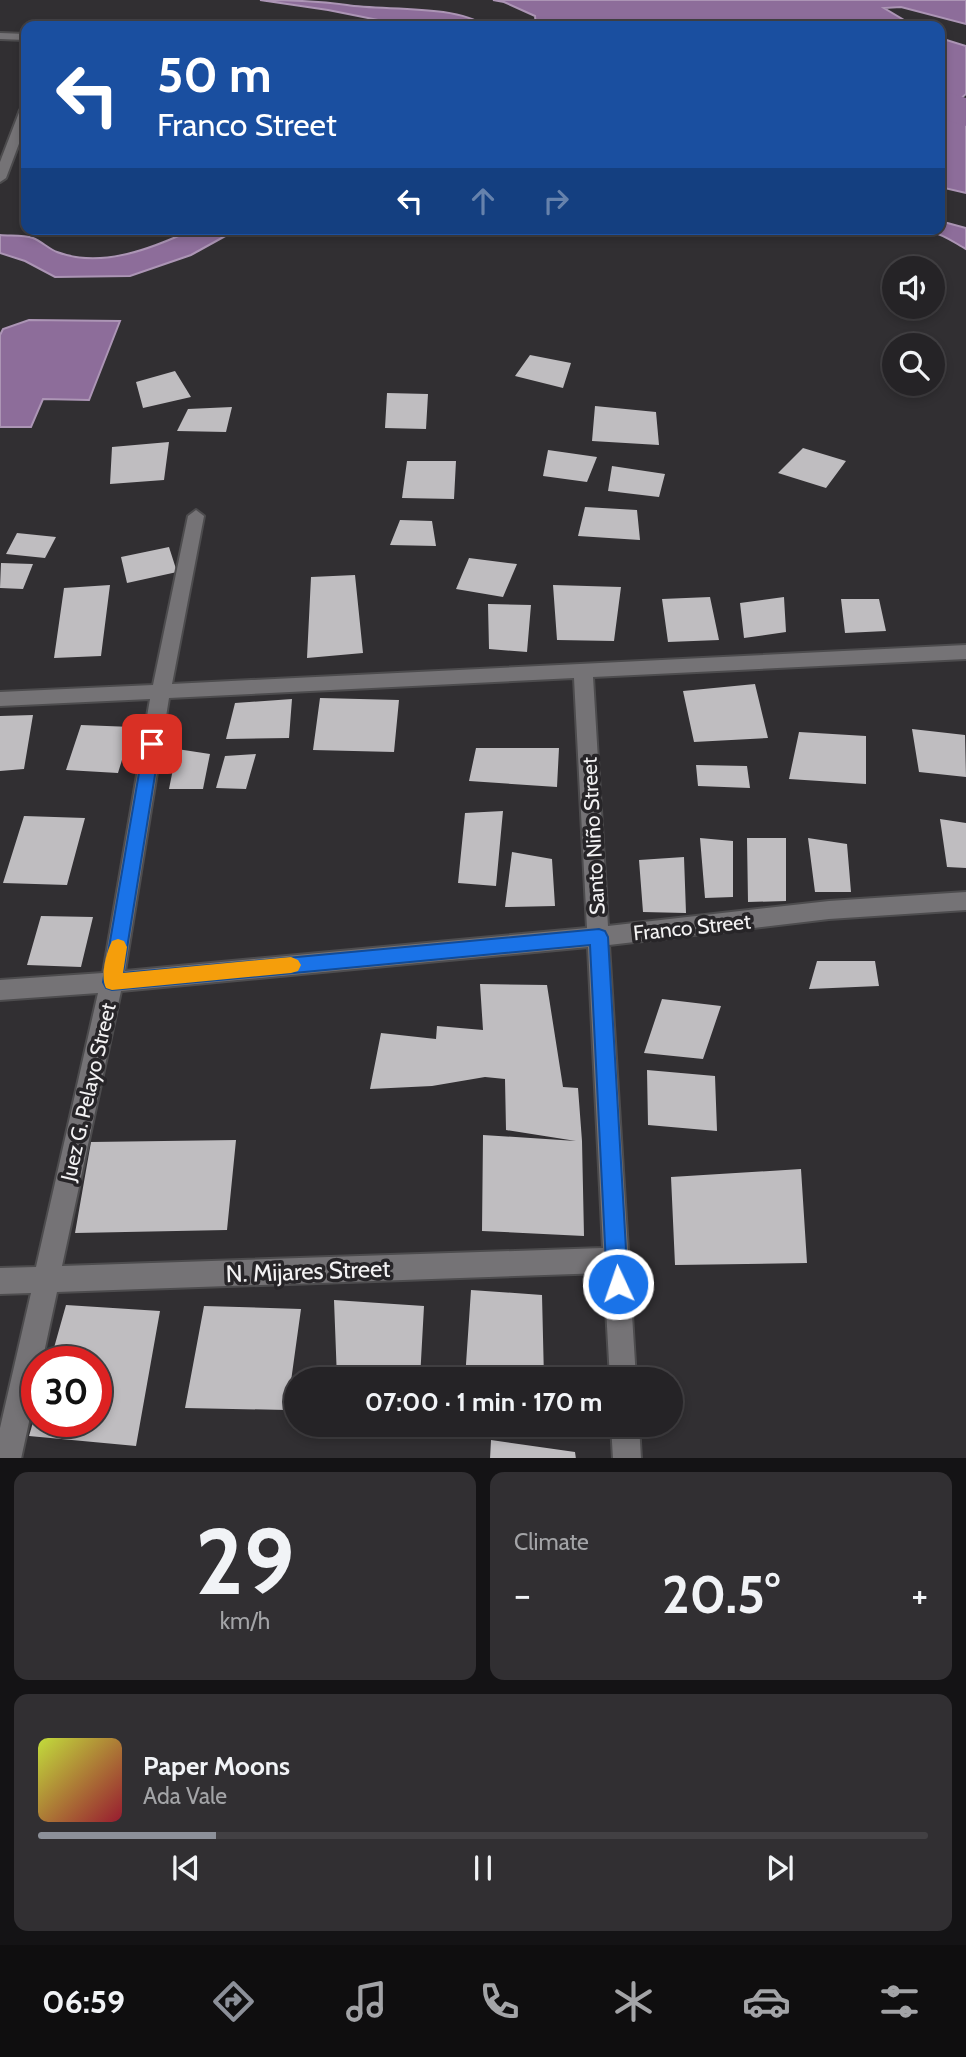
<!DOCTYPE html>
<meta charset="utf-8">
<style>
:root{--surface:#252326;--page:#312f32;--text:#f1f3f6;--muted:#a3a4a7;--line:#424043;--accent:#8c9099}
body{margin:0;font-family:Cabin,sans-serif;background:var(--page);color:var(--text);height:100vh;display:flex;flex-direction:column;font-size:26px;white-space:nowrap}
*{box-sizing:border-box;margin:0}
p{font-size:23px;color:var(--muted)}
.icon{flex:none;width:38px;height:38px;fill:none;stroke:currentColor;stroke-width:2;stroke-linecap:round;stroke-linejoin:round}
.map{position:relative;height:1458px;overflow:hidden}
.side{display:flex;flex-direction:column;gap:14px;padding:14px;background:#141315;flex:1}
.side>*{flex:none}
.banner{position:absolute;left:21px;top:21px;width:924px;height:214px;border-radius:14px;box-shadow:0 4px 10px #0003,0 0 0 2px var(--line);background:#1a4fa0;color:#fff;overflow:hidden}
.controls{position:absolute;left:882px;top:256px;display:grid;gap:14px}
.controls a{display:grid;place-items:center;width:63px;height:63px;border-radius:50%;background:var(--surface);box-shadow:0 4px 10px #0003,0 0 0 2px var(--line);font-size:35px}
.speed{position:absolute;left:21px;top:1346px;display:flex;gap:14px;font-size:35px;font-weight:700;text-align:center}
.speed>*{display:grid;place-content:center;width:91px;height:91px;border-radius:50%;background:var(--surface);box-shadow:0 4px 10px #0003,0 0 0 2px var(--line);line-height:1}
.speed .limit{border:10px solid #d22;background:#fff;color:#111}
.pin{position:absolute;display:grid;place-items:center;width:60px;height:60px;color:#fff;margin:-30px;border-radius:14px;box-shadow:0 4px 10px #0006}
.me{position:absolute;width:77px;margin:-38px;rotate:357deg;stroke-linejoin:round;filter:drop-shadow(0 0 5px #0008)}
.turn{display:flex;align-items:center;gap:24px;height:147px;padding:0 21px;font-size:32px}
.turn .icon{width:91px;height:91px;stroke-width:2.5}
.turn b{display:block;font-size:49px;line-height:60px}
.lanes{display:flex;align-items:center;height:66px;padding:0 21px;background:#0003;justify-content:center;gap:35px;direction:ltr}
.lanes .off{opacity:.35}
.big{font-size:52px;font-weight:700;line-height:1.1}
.side .tile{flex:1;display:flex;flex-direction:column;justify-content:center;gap:10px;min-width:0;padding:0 24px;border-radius:14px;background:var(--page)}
.side .dial{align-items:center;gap:0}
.dial b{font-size:91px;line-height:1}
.song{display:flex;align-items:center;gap:21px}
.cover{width:84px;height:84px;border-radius:10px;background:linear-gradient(135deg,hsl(70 70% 55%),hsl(350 70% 35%))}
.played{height:7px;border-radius:4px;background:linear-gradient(90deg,var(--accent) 20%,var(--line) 20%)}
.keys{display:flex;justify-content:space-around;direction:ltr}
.heat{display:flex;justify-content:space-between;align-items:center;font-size:38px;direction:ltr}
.side .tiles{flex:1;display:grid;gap:14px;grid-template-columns:1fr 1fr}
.tile:last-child{grid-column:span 2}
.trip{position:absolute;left:284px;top:1367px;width:399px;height:70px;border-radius:35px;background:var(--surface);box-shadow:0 4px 10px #0003,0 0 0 2px var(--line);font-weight:700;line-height:70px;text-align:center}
.tab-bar{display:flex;height:112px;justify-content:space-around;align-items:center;background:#0f0e0f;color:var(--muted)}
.tab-bar .icon{width:49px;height:49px}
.tab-bar .active{color:var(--accent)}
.tab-bar b{font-size:32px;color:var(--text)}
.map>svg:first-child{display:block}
.water{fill:#8d6d9a;stroke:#ac95b5;stroke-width:2}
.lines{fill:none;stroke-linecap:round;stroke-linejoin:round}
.river{fill:#8d6d9a;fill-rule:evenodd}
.building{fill:#bfbdc0}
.minor-casing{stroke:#4d4c4e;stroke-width:4}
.minor{fill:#757376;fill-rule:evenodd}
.route{fill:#1a73e8;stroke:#114b97;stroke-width:2}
.slow{fill:#f59e0b}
.labels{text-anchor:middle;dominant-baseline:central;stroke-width:7;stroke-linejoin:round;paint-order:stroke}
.street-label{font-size:21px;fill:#f3f2f3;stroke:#272528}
.near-street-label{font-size:24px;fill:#f3f2f3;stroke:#272528}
</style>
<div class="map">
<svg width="966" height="1459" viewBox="0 0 966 1459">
<rect width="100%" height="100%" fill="#312f32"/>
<path class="water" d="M260,0C290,0 318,1 347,5C383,11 456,4 485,26H408L328,10Z
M493,0H966V24L901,7L884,8L914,26H536L535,16L504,2Z
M940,38L966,46V94L958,101L956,118L966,125V193L940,187Z
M940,221L966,228V249C955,243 943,234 931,232C891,225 850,236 810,229H940Z
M194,229H238L191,255L130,276L55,277L25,261L0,253V235C10,236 23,235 33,238C41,241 49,249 57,252C102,269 153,248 194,229Z
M29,320L120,321L89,400L43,399L31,427H0V335L3,329Z"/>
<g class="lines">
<path class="river" d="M940,90L966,98V126L940,118Z"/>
</g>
<path class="building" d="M530,355L571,363L563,388L515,376Z
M175,371L191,397L143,408L136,382Z
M387,393L428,394L426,429L385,428Z
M595,406L656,412L659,445L592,441Z
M232,407L226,432L177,431L188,409Z
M169,442L164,480L110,484L112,447Z
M803,448L846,461L826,488L778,473Z
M548,450L597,457L587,482L543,476Z
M407,461H456L454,499L402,498Z
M612,466L665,474L659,497L608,491Z
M585,507L637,510L640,540L578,536Z
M400,520L432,521L436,546L390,545Z
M17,533L56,537L45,558L6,554Z
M169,547L177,572L127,583L121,557Z
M469,558L517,564L503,597L456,589Z
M1,563L33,564L23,589L0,588Z
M355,575L363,653L307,658L311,577Z
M110,585L101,656L54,658L64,588Z
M553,585L621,587L614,641L557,640Z
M710,597L719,640L668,642L662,599Z
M784,597L786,632L744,638L740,603Z
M841,599H879L886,631L845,633Z
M488,604L531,605L527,652L489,649Z
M755,684L768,738L694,742L683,691Z
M320,698L399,700L394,752L313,750Z
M292,699L289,738L226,739L235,703Z
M33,715L24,769L0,771V716Z
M81,725L132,727L118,773L66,770Z
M912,729L965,735L966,777L919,772Z
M799,732L866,736V784L789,779Z
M476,748H559L557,787L469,781Z
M177,749L210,754L203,789H169Z
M256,754L246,789L216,788L225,756Z
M696,765L747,766L750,788L698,786Z
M503,811L496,886L458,883L465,813Z
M24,816L85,818L67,885L3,883Z
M940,819L966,823V868L947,867Z
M700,838L733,841V897L705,898Z
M747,838H786V901L748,902Z
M808,838L847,844L851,892H815Z
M512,852L552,859L555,906L505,907Z
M684,857L686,913L643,912L639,860Z
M41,916L93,917L81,967L27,965Z
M817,961H875L879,986L809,989Z
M480,984L547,985L563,1087L578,1088L582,1141L584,1236L482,1231L483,1135L576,1141L506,1130L505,1079L485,1077L432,1086L370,1089L381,1033L436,1039L437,1026L483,1030Z
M662,999L721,1006L703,1059L644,1053Z
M647,1070L715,1076L717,1131L648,1125Z
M236,1140L227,1230L75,1233L91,1142Z
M801,1169L807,1263L675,1265L671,1177Z
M471,1290L542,1295L544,1379H465Z
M334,1300L424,1306L420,1379H337Z
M66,1305L160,1311L136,1446L29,1436L36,1412L37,1421H96V1362H50Z
M204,1306L301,1309L287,1410L185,1408Z
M491,1440L575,1452L576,1459H490Z"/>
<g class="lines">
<g class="minor-casing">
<path id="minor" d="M0,33L26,34V40L0,39Z
M26,106V125L6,178L0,182V162L20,110Z
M196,510L204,516L172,684L966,645V659L593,677L608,926L829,901L966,892V910L829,919L609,945L636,1379H610L604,1273L57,1292L42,1362H37V1385L21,1459H0V1428L31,1293L0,1294V1268L36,1267L98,993L0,1000V980L103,973L150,699L0,706V692L153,685L188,516ZM574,678L587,928L125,971L169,698ZM588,947L603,1248L62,1266L121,991Z
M611,1424H639L641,1459H613Z"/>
</g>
<use href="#minor" class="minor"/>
</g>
<path class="route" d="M152,738L160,744L123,973L599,929L605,931L608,937L628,1284L625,1291L618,1294L610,1291L607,1284L590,945L112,990L106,988L103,982L144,744Z"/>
<path class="slow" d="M118,939L124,941L127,947L123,973L291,957L298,960L301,965L298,971L291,973L112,990L106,988C100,977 106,953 112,941Z"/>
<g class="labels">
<g class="street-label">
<text transform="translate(593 836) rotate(-93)">Santo Niño Street</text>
<text transform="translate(692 927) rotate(-6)">Franco Street</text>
<text transform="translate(88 1092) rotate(-77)">Juez G. Pelayo Street</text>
</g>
<g class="near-street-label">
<text transform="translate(308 1271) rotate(-2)">N. Mijares Street</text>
</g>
</g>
</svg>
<div class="controls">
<a><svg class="icon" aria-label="sound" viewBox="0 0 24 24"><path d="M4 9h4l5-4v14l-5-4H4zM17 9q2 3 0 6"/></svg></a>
<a><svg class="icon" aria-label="search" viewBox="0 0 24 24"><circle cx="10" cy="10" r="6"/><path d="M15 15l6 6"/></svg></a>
</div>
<div class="speed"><div class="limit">30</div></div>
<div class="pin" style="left:152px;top:744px;background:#d93025"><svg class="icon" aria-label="arrive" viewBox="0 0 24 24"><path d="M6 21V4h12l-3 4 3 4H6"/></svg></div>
<svg class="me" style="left:618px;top:1284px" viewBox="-20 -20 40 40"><circle r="17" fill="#1a73e8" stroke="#fff" stroke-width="3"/><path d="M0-11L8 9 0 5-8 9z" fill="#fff"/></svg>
<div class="trip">07:00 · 1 min · 170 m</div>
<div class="banner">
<div class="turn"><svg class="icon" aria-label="left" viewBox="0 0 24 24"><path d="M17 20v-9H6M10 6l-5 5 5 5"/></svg><div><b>50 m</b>Franco Street</div></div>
<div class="lanes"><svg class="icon" aria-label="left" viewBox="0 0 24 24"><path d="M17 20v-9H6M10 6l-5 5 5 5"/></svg><svg class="icon off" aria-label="ahead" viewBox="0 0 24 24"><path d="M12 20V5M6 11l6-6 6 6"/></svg><svg class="icon off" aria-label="right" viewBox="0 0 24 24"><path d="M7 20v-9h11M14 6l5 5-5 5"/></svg></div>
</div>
</div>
<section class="side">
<div class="tiles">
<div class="tile dial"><b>29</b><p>km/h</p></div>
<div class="tile"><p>Climate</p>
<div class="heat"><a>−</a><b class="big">20.5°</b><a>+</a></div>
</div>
<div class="tile">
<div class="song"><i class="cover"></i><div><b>Paper Moons</b><p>Ada Vale</p></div></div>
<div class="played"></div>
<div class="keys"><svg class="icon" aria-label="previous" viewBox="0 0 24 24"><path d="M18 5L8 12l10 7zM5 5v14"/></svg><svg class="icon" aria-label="pause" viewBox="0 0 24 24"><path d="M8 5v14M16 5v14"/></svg><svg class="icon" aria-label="next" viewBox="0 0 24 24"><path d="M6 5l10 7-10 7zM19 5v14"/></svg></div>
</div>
</div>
</section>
<nav class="tab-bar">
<b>06:59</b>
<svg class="icon active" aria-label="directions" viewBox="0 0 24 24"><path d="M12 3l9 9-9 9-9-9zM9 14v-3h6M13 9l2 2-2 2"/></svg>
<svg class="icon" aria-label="music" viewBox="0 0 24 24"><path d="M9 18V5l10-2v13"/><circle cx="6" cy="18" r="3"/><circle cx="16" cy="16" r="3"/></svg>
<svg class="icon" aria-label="phone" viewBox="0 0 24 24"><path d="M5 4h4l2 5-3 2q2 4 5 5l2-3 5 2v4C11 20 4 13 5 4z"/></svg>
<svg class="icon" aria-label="climate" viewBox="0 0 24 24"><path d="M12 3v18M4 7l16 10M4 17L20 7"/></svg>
<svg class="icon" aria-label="car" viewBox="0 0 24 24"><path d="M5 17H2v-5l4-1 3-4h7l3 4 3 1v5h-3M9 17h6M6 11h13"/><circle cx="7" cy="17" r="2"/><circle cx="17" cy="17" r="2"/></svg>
<svg class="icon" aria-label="filters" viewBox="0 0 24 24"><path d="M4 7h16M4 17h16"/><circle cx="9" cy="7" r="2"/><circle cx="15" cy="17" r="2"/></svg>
</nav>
